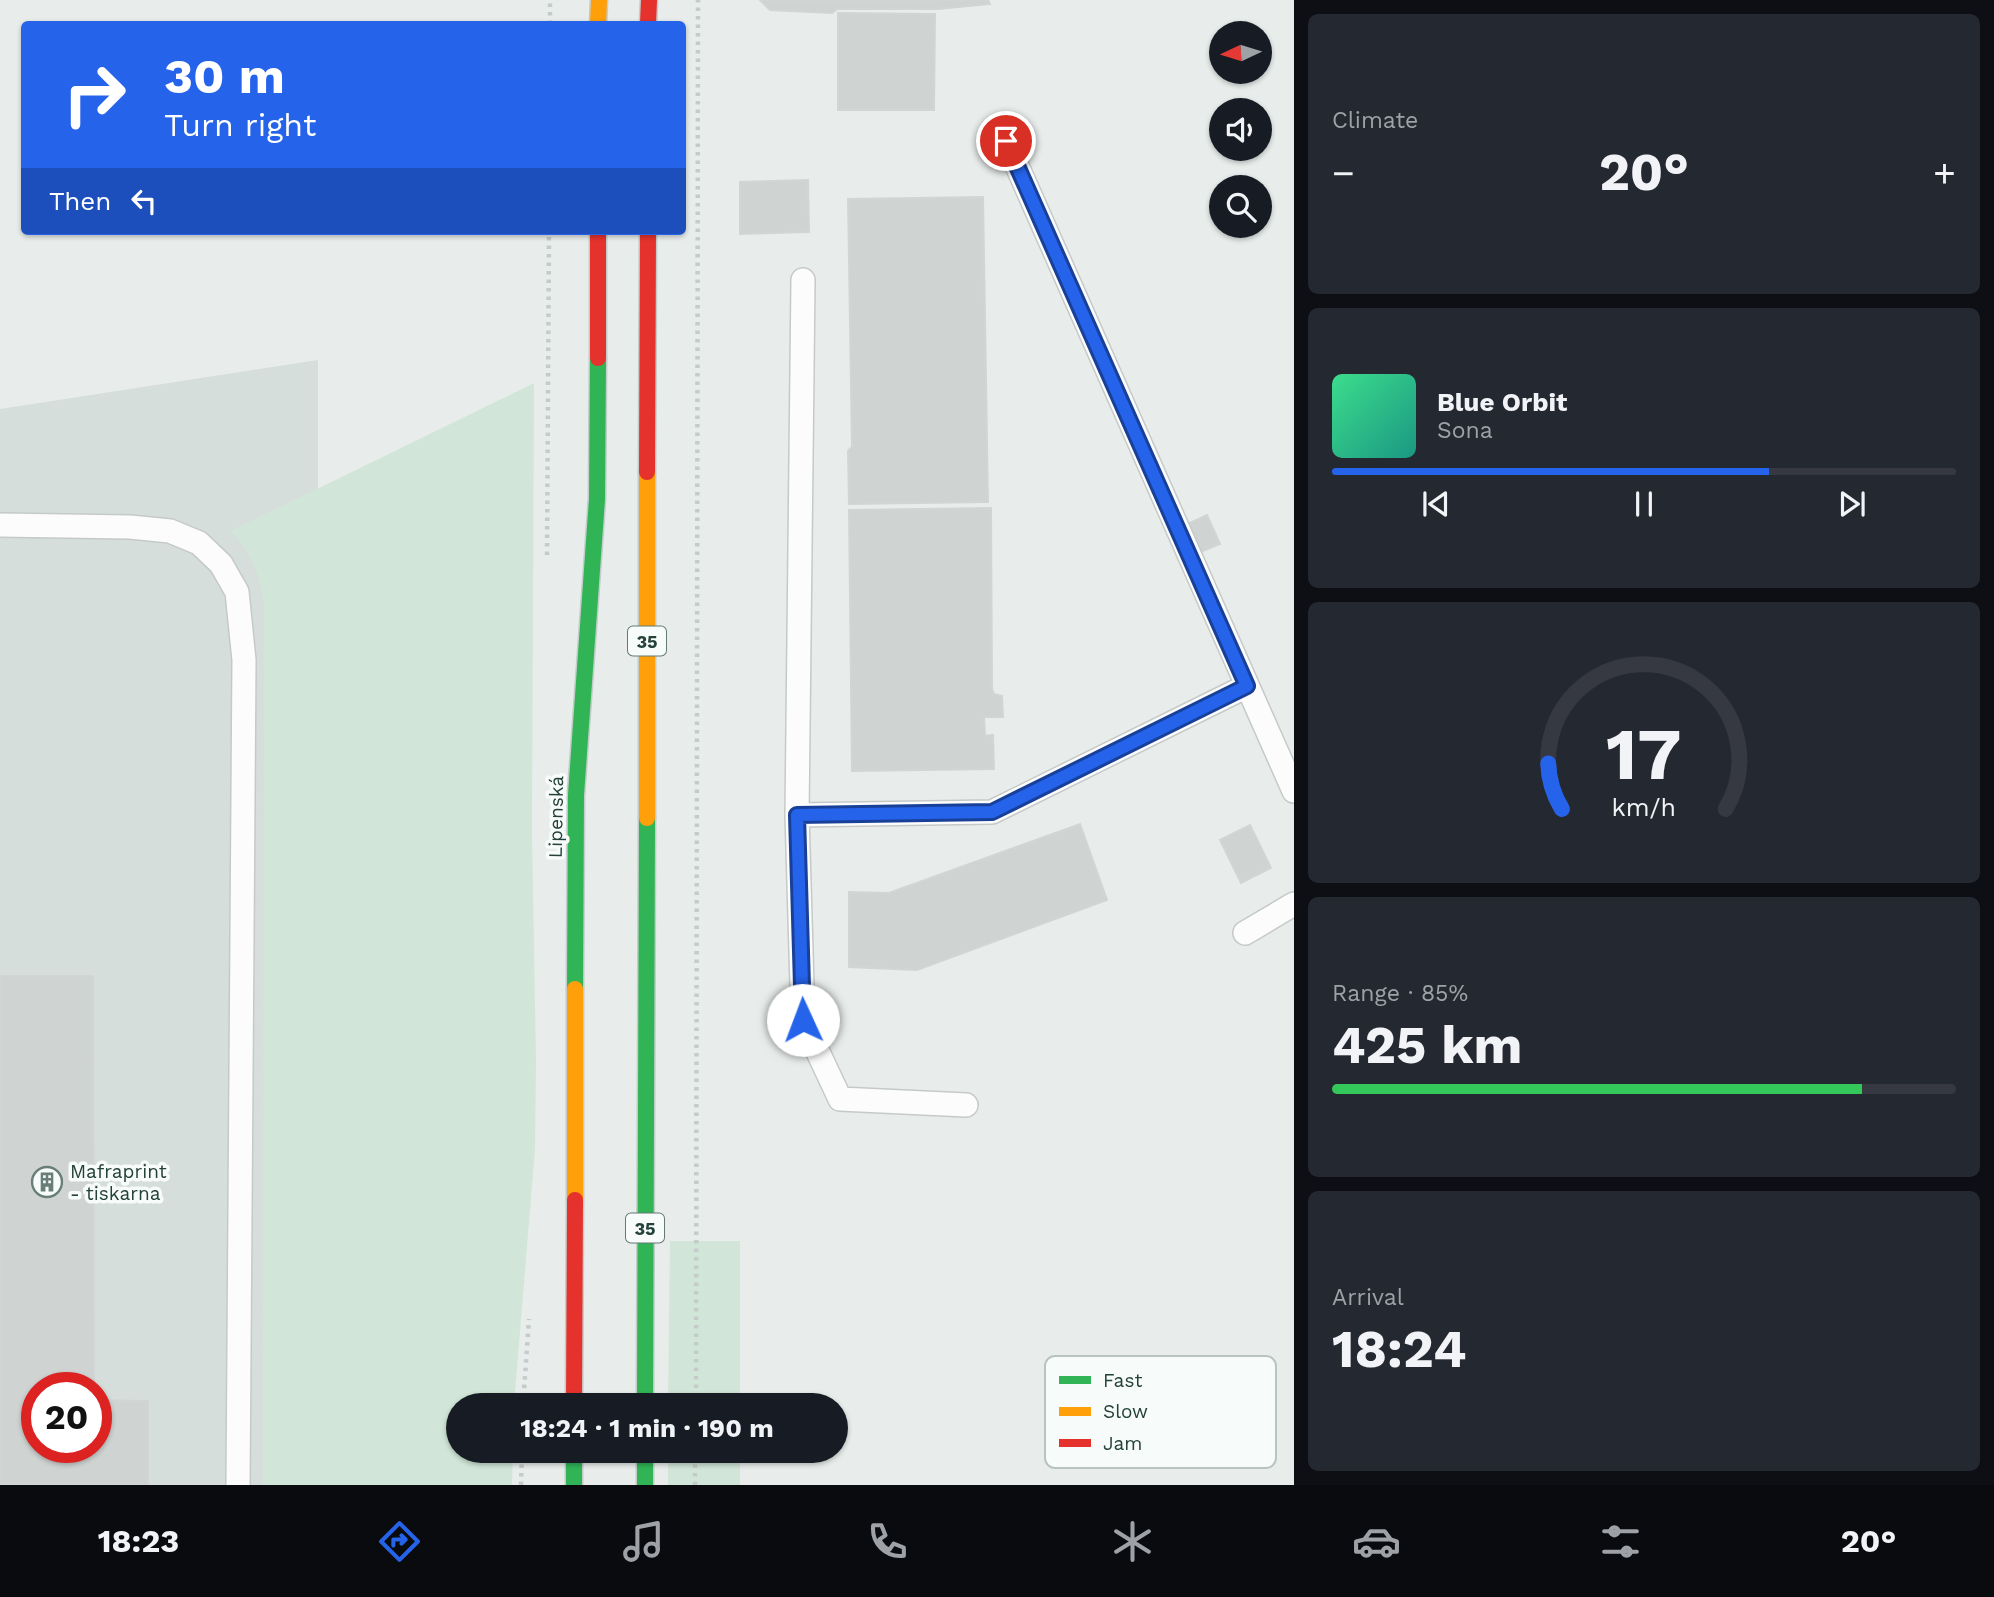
<!DOCTYPE html>
<meta charset="utf-8">
<style>
:root{--surface:#171b24;--page:#242831;--text:#f1f3f6;--muted:#9ea1a6;--line:#363941;--accent:#2563eb}
body{margin:0;font-family:"Work Sans",sans-serif;background:var(--page);color:var(--text);height:100vh;display:flex;flex-direction:column;font-size:26px;white-space:nowrap}
*{box-sizing:border-box;margin:0}
p{font-size:23px;color:var(--muted)}
.icon{flex:none;width:38px;height:38px;fill:none;stroke:currentColor;stroke-width:2;stroke-linecap:round;stroke-linejoin:round}
.map{position:relative;flex:1;overflow:hidden}
.details{display:flex;flex-direction:column;gap:14px;padding:14px;background:#0d0f14;width:700px}
.details>*{flex:none}
.banner{position:absolute;left:21px;top:21px;width:665px;height:214px;border-radius:7px;box-shadow:0 2px 5px #0004;background:#2563eb;color:#fff;overflow:hidden}
.needle{width:46px;rotate:266deg}
.controls{position:absolute;left:1209px;top:21px;display:grid;gap:14px}
.controls a{display:grid;place-items:center;width:63px;height:63px;border-radius:50%;background:var(--surface);box-shadow:0 2px 5px #0004;font-size:35px}
.speed{position:absolute;left:21px;top:1372px;display:flex;gap:14px;font-size:35px;font-weight:700;text-align:center}
.speed>*{display:grid;place-content:center;width:91px;height:91px;border-radius:50%;background:var(--surface);box-shadow:0 2px 5px #0004;line-height:1}
.speed .limit{border:10px solid #d22;background:#fff;color:#111}
.pin{position:absolute;display:grid;place-items:center;width:60px;height:60px;color:#fff;margin:-30px;border:4px solid #fff;border-radius:50%;box-shadow:0 2px 7px #0007}
.me{position:absolute;width:77px;margin:-38px;rotate:358deg;stroke-linejoin:round;filter:drop-shadow(0 0 5px #0008)}
.turn{display:flex;align-items:center;gap:24px;height:147px;padding:0 28px;font-size:32px}
.turn .icon{width:91px;height:91px;stroke-width:2.5}
.turn b{display:block;font-size:49px;line-height:60px}
.then{display:flex;align-items:center;height:66px;padding:0 28px;background:#0003;gap:14px;font-size:26px}
.big{font-size:52px;font-weight:700;line-height:1.1}
.details .card{flex:1;display:flex;flex-direction:column;justify-content:center;gap:10px;min-width:0;padding:0 24px;border-radius:10px;background:var(--page)}
.details .dial{align-items:center;gap:0}
.dial svg{height:182px;overflow:visible;fill:none;stroke:var(--line);stroke-width:7;stroke-linecap:round;text-anchor:middle}
.dial text{fill:var(--text);stroke:none}
.song{display:flex;align-items:center;gap:21px}
.cover{width:84px;height:84px;border-radius:10px;background:linear-gradient(135deg,hsl(150 70% 55%),hsl(170 70% 35%))}
.played{height:7px;border-radius:4px;background:linear-gradient(90deg,var(--accent) 70%,var(--line) 70%)}
.keys{display:flex;justify-content:space-around;direction:ltr}
.heat{display:flex;justify-content:space-between;align-items:center;font-size:38px;direction:ltr}
.charge{height:10px;border-radius:5px;background:linear-gradient(90deg,#34c759 85%,var(--line) 0)}
.trip{position:absolute;left:446px;top:1393px;width:402px;height:70px;border-radius:35px;background:var(--surface);box-shadow:0 2px 5px #0004;font-weight:700;line-height:70px;text-align:center}
.menu{display:flex;height:112px;justify-content:space-around;align-items:center;background:#090b0e;color:var(--muted)}
.menu .icon{width:49px;height:49px}
.menu .active{color:var(--accent)}
.menu b{font-size:32px;color:var(--text)}
main{display:flex;flex:1;min-height:0}
.map>svg:first-child{display:block}
.built{fill:#d6dedb;fill-rule:evenodd}
.green{fill:#d1e6d8}
.building{fill:#cfd4d2;stroke:#d1d6d4;stroke-width:2}
.lines{fill:none;stroke-linecap:round;stroke-linejoin:round}
.lane-casing{stroke:#c5cac8;stroke-width:26}
.fast-casing{stroke:#c3ccc9;stroke-width:19}
.slow-casing{stroke:#c3ccc9;stroke-width:19}
.jam-casing{stroke:#c3ccc9;stroke-width:19}
.path{stroke:#c3ccca;stroke-width:4.5;stroke-dasharray:3.5 5;stroke-linecap:butt}
.lane{stroke:#fcfcfc;stroke-width:23}
.fast{stroke:#30b455;stroke-width:16}
.slow{stroke:#ff9f0a;stroke-width:16}
.jam{stroke:#e5322d;stroke-width:16}
.route-casing{stroke:#184099;stroke-width:18}
.route{stroke:#2563eb;stroke-width:12}
.labels{text-anchor:middle;dominant-baseline:central;stroke-width:7;stroke-linejoin:round;paint-order:stroke}
.shield{fill:#f7fbf9;stroke:#637a73;stroke-width:2}
.shield-label{font-size:18px;font-weight:bold;fill:#24423a}
.street-label{font-size:19px;fill:#24423a;stroke:#f7fbf9}
.poi-label{font-size:19px;fill:#24423a;stroke:#f7fbf9;text-anchor:start}
.key{fill:#f7fbf9;stroke:#b8c4c0;stroke-width:2}
.key-label{font-size:19px;fill:#24423a}
</style>
<main>
<div class="map">
<svg width="1294" height="1485" viewBox="0 0 1294 1485">
<rect width="100%" height="100%" fill="#e8edeb"/>
<path class="built" d="M318,360V1485H0V409ZM37,1388H96V1447H37Z"/>
<path class="green" d="M534,383L532,834L536,1060L535,1149L514,1405H458V1451H513L512,1485H263L264,604C261,575 251,552 231,531Z
M670,1241H740V1405H668Z
M668,1451H740V1485H668Z"/>
<path class="building" d="M760,0H988L990,4L938,9H837L832,13L770,10Z
M838,13L935,14L934,110H838Z
M808,180L809,232L740,234V182Z
M983,197L988,502L849,504L848,451L852,447L848,199Z
M991,508L992,689L994,694L1002,696L1003,717H984L985,736L993,735L994,769L852,771L849,510Z
M1207,515L1220,544L1193,555L1181,527Z
M1080,824L1107,900L917,970L849,967V892L889,893Z
M1250,825L1271,868L1241,883L1220,840Z
M0,976H93L94,1388H37V1447H96V1400L148,1401V1485H0Z"/>
<g class="lines">
<g class="lane-casing">
<path id="lane" d="M1006,141L1294,791
M0,525L130,527L170,531L199,543L221,564L237,592L244,660L238,1485
M797,815L803,280
M1245,933L1294,904
M966,1105L840,1099L803,1020L797,815L992,812L1247,686"/>
</g>
<g class="fast-casing">
<path id="fast" d="M575,989L576,795L597,499L598,358
M645,1405L647,818
M574,1451V1485
M645,1451V1485"/>
</g>
<g class="slow-casing">
<path id="slow" d="M598,24L599,0
M647,818V472
M575,1200V989"/>
</g>
<g class="jam-casing">
<path id="jam" d="M648,24L649,0
M598,358V231
M647,472L648,231
M574,1405L575,1200"/>
</g>
<path class="path" d="M550,24V0
M547,555L549,231
M523,1405L529,1319
M696,1405L698,0
M521,1485L522,1451
M695,1485V1451"/>
<use href="#lane" class="lane"/>
<use href="#fast" class="fast"/>
<use href="#slow" class="slow"/>
<use href="#jam" class="jam"/>
</g>
<g class="lines">
<g class="route-casing">
<path id="route" d="M803,1020L797,815L992,812L1247,686L1006,141"/>
</g>
<use href="#route" class="route"/>
</g>
<defs>
<g id="building-ring" transform="scale(1.575)"><circle r="9.5" fill="#f7fbf9" stroke="#697e78" stroke-width="1.5"/><path d="M-4-6H4V6H1V3H-1V6H-4ZM-2.5-4.3h1.7v1.8h-1.7ZM.8-4.3h1.7v1.8H.8ZM-2.5-1h1.7V.8h-1.7ZM.8-1h1.7V.8H.8Z" fill="#697e78"/></g>
</defs>
<g fill-rule="evenodd">
<use href="#building-ring" x="47" y="1182"/>
</g>
<g class="labels">
<g class="shield">
<rect x="628" y="626.5" width="38" height="29" rx="5"/>
<rect x="626" y="1213.5" width="38" height="29" rx="5"/>
</g>
<g class="shield-label">
<text x="647" y="641">35</text>
<text x="645" y="1228">35</text>
</g>
<g class="street-label">
<text transform="translate(556 817) rotate(-89)">Lipenská</text>
</g>
<g class="poi-label">
<text x="70" y="1171">Mafraprint<tspan x="70" dy="22">- tiskarna</tspan></text>
</g>
</g>
<rect x="1045" y="1356" width="231" height="112" rx="10" class="key"/>
<rect x="1059" y="1376" width="32" height="8" fill="#30b455"/>
<rect x="1059" y="1407" width="32" height="9" fill="#ff9f0a"/>
<rect x="1059" y="1439" width="32" height="8" fill="#e5322d"/>
<g class="key-label">
<text x="1103" y="1387">Fast</text>
<text x="1103" y="1418">Slow</text>
<text x="1103" y="1450">Jam</text>
</g>
</svg>
<div class="controls">
<a><svg class="needle" viewBox="-14 -14 28 28"><path d="M0-13l5 13h-10z" fill="#e53935"/><path d="M0 13l5-13h-10z" fill="#9ea1a6"/></svg></a>
<a><svg class="icon" aria-label="sound" viewBox="0 0 24 24"><path d="M4 9h4l5-4v14l-5-4H4zM17 9q2 3 0 6"/></svg></a>
<a><svg class="icon" aria-label="search" viewBox="0 0 24 24"><circle cx="10" cy="10" r="6"/><path d="M15 15l6 6"/></svg></a>
</div>
<div class="speed"><div class="limit">20</div></div>
<div class="pin" style="left:1006px;top:141px;background:#d93025"><svg class="icon" aria-label="arrive" viewBox="0 0 24 24"><path d="M6 21V4h12l-3 4 3 4H6"/></svg></div>
<svg class="me" style="left:803px;top:1020px" viewBox="-20 -20 40 40"><circle r="19" fill="#fff"/><path d="M0-13L10 11 0 6-10 11z" fill="#2563eb"/></svg>
<div class="trip">18:24 · 1 min · 190 m</div>
<div class="banner">
<div class="turn"><svg class="icon" aria-label="right" viewBox="0 0 24 24"><path d="M7 20v-9h11M14 6l5 5-5 5"/></svg><div><b>30 m</b>Turn right</div></div>
<div class="then">Then<svg class="icon" aria-label="left" viewBox="0 0 24 24"><path d="M17 20v-9H6M10 6l-5 5 5 5"/></svg></div>
</div>
</div>
<section class="details">
<div class="card"><p>Climate</p>
<div class="heat"><a>−</a><b class="big">20°</b><a>+</a></div>
</div>
<div class="card">
<div class="song"><i class="cover"></i><div><b>Blue Orbit</b><p>Sona</p></div></div>
<div class="played"></div>
<div class="keys"><svg class="icon" aria-label="previous" viewBox="0 0 24 24"><path d="M18 5L8 12l10 7zM5 5v14"/></svg><svg class="icon" aria-label="pause" viewBox="0 0 24 24"><path d="M8 5v14M16 5v14"/></svg><svg class="icon" aria-label="next" viewBox="0 0 24 24"><path d="M6 5l10 7-10 7zM19 5v14"/></svg></div>
</div>
<div class="card dial"><svg viewBox="0 0 100 80">
<path d="M14 69A42 42 0 1 1 86 69"/>
<path d="M14 69A42 42 0 0 1 8 49" stroke="#2563eb"/>
<text x="50" y="56" font-size="32" font-weight="700">17</text>
<text x="50" y="72" font-size="11">km/h</text>
</svg></div>
<div class="card"><p>Range · 85%</p><b class="big">425 km</b><div class="charge"></div></div>
<div class="card"><p>Arrival</p><b class="big">18:24</b></div>
</section>
</main>
<nav class="menu">
<b>18:23</b>
<svg class="icon active" aria-label="directions" viewBox="0 0 24 24"><path d="M12 3l9 9-9 9-9-9zM9 14v-3h6M13 9l2 2-2 2"/></svg>
<svg class="icon" aria-label="music" viewBox="0 0 24 24"><path d="M9 18V5l10-2v13"/><circle cx="6" cy="18" r="3"/><circle cx="16" cy="16" r="3"/></svg>
<svg class="icon" aria-label="phone" viewBox="0 0 24 24"><path d="M5 4h4l2 5-3 2q2 4 5 5l2-3 5 2v4C11 20 4 13 5 4z"/></svg>
<svg class="icon" aria-label="climate" viewBox="0 0 24 24"><path d="M12 3v18M4 7l16 10M4 17L20 7"/></svg>
<svg class="icon" aria-label="car" viewBox="0 0 24 24"><path d="M5 17H2v-5l4-1 3-4h7l3 4 3 1v5h-3M9 17h6M6 11h13"/><circle cx="7" cy="17" r="2"/><circle cx="17" cy="17" r="2"/></svg>
<svg class="icon" aria-label="filters" viewBox="0 0 24 24"><path d="M4 7h16M4 17h16"/><circle cx="9" cy="7" r="2"/><circle cx="15" cy="17" r="2"/></svg>
<b>20°</b>
</nav>
